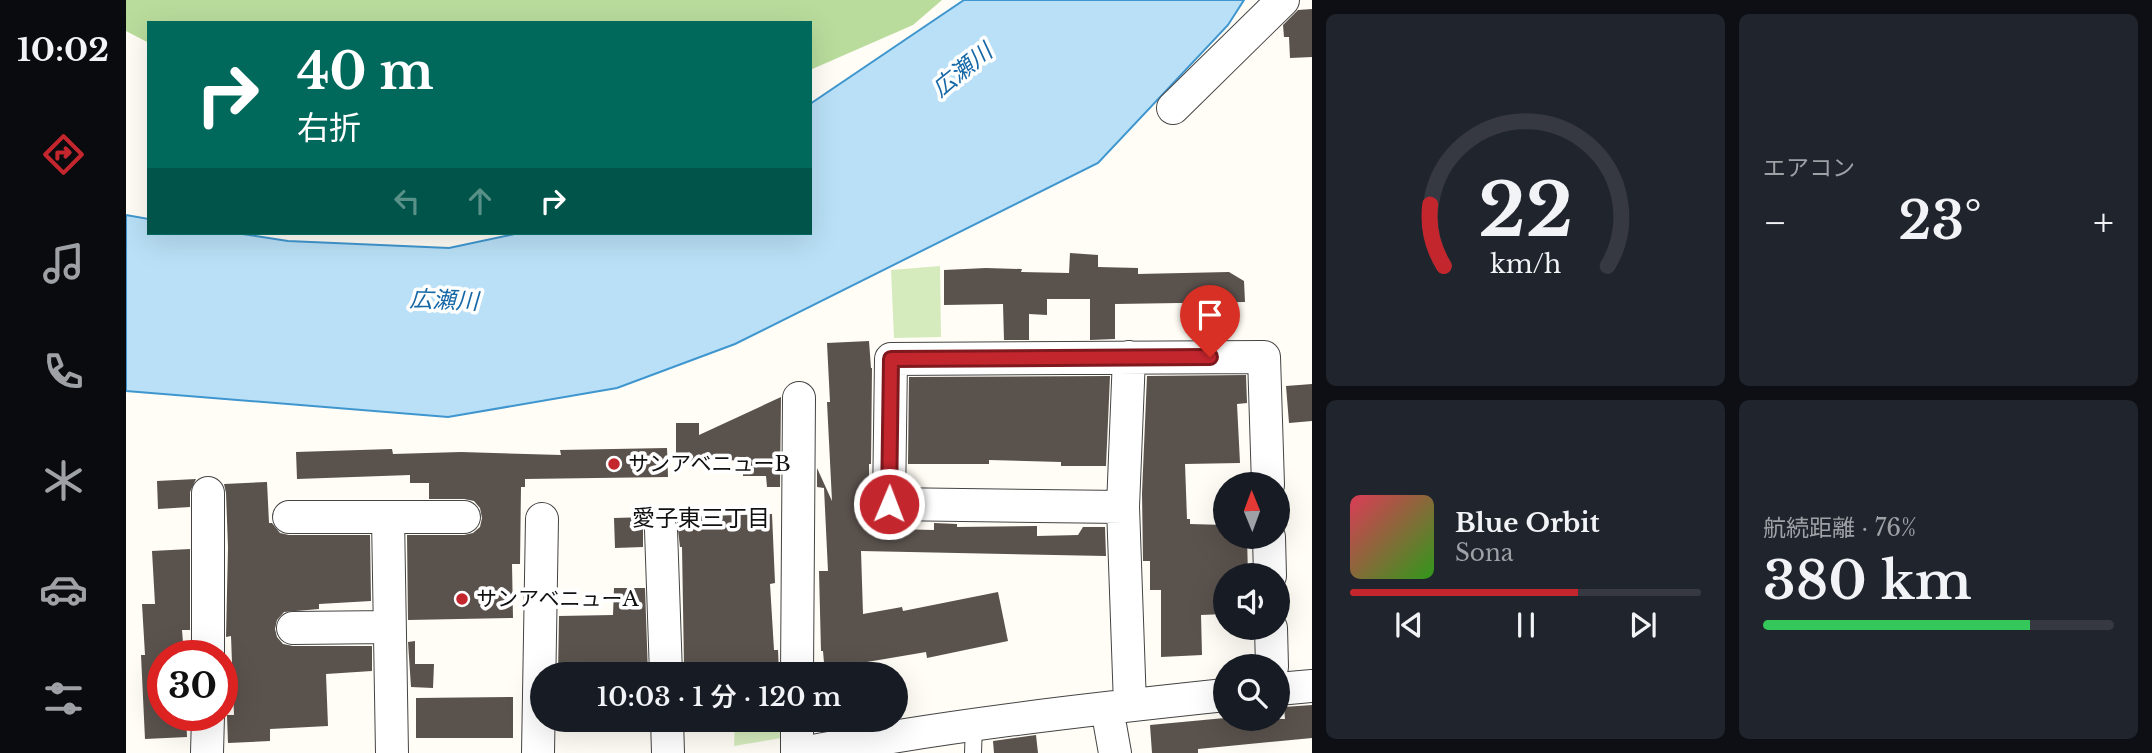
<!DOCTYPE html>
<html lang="ja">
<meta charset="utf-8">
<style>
:root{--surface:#171b24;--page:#20242c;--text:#f1f3f6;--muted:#9ea1a6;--line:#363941;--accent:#c4262e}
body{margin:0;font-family:"Libre Baskerville","Noto Sans JP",serif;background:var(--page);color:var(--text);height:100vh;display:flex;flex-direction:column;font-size:26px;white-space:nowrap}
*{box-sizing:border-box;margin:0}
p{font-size:23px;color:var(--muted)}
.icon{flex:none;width:38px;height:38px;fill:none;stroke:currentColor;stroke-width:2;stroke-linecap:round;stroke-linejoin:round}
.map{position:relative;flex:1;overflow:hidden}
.side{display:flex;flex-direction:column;gap:14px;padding:14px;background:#0d0f14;width:840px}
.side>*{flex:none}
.top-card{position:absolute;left:21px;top:21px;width:665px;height:214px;border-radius:0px;box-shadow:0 7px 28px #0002;background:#00695c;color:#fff;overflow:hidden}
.needle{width:46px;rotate:359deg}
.tools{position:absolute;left:1087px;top:472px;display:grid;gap:14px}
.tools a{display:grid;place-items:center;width:77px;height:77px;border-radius:50%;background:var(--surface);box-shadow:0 7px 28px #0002;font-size:35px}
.speed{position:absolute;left:21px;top:640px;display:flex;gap:14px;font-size:35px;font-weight:700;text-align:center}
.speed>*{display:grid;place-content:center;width:91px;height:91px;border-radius:50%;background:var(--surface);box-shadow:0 7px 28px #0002;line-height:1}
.speed .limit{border:10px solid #d22;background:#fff;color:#111}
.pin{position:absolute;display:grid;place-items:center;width:60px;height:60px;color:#fff;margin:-72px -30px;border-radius:50% 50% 50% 0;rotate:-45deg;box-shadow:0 0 7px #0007}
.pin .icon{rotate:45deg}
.me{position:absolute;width:77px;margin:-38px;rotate:1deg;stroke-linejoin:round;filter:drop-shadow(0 0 5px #0008)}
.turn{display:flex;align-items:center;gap:24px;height:147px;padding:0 35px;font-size:32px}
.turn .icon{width:91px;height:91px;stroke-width:2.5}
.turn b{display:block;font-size:49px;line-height:60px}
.lanes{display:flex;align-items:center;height:66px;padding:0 35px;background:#0003;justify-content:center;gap:35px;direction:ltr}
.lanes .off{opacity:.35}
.big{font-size:52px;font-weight:600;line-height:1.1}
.side .card{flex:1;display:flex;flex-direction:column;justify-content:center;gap:10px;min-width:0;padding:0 24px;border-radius:10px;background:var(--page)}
.side .dial{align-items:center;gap:0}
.dial svg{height:182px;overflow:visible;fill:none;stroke:var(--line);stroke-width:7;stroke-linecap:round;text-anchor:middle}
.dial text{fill:var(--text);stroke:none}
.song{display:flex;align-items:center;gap:21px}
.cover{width:84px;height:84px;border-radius:10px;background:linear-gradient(135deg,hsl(350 70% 55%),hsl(110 70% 35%))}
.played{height:7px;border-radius:4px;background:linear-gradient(90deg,var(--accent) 65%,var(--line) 65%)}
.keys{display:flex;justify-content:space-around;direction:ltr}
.heat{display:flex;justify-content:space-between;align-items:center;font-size:38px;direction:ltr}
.charge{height:10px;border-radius:5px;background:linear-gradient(90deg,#34c759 76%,var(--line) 0)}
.side .tiles{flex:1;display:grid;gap:14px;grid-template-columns:repeat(2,1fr)}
.trip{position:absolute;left:404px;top:662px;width:378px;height:70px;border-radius:35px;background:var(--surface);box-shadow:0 7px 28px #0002;font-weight:600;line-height:70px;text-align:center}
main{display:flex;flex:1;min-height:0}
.dock{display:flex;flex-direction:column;width:126px;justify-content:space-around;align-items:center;background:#090b0e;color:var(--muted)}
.dock .icon{width:49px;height:49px}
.dock .selected{color:var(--accent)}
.dock b{font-size:32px;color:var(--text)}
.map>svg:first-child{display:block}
.green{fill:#d5ebbd}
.forest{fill:#b9dc9c}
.water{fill:#b9e0f7;stroke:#3f96cf;stroke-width:2}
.building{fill:#5a524d}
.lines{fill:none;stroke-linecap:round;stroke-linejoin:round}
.service-casing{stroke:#444;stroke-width:18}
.minor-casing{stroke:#444;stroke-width:34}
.service{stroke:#fff;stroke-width:16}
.minor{stroke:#fff;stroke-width:32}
.route-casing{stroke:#7f191e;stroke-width:18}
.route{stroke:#c4262e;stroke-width:12}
.poi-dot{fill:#c4262e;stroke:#fff;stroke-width:2.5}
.labels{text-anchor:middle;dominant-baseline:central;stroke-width:7;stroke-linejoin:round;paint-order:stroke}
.poi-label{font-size:21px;fill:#111;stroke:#fff;text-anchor:start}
.water-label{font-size:23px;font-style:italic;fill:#1768a6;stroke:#fff}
.neighbourhood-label{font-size:23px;fill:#111;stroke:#fff}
</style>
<main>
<nav class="dock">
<b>10:02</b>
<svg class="icon selected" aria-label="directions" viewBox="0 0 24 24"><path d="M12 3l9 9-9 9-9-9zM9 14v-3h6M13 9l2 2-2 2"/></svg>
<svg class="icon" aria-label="music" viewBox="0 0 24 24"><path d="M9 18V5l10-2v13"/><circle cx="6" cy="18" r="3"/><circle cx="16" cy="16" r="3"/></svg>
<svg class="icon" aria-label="phone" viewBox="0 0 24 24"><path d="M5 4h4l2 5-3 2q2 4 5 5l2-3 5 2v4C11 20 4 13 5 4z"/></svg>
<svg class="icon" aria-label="climate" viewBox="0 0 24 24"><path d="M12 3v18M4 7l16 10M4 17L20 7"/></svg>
<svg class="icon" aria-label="car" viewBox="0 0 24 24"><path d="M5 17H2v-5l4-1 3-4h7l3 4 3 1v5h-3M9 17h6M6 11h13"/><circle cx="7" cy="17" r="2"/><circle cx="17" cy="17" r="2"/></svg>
<svg class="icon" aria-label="filters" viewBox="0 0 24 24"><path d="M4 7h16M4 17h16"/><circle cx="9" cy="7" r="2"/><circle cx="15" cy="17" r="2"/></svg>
</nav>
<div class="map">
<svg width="1186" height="753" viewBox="0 0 1186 753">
<rect width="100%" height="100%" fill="#fffdf5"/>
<path class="green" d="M814,266L815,337L768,338L765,270Z
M609,719H661V737L608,746Z"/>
<path class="forest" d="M0,0H816L787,25L684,70V23H23V43L0,31Z"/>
<path class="water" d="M838,0H1118L1102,25L972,163L609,344L491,388L322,417L0,391V215L23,219V233H110L162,241L323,248L393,233H684V104Z"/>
<path class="building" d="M1186,9V57L1164,58L1163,37H1158L1157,25L1172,10Z
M944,253L972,255V267L1012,268V274L1103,272L1118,281L1119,302L989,304V339L964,340V299H921V315L903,314V340H878L877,304L818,305V270L860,268L896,269L895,272L943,273Z
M743,341L745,368H746L745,464H743V480H740L742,522H767L766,529L808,530V523L831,524V527L911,526V536L952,535L957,527H979L980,556L735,551L737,614L776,607L777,611L872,592L882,641L801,658L800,652L741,662L742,674H699L697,651H695L693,571H702L698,488L691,487V468L706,501L701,402H704L701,343Z
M1120,375L1121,403L1111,404L1114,463L1059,464L1061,519H1064V524L1099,525V537H1121L1122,576H1099V614L1075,615L1076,655L1035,657V590H1024V561H1017L1016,493L1021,376Z
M984,376L980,466H935V462L863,460V464H782L783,377Z
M1186,384V421L1163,423L1160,386Z
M655,397L654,487H641L640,476H617V460L550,462V423H573V435Z
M541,448L542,477L399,479V487H395L394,564H386L387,618L282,620L281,535H338L347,533L354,527L356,518L354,508L348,501L338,499H303V483H284V475L171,479L170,452L266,449L267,454L335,452L435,455L434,450Z
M70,479L64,492V507L32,509L31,481Z
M141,482L143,523H146L154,533L163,535H244L245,601L193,604V609L158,612L151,620L149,629L151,637L157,644L167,646H246V671L200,674L202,726L144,729V741L102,743L101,715H108L105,636L100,637L102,547L100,493L98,484Z
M646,514L649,583L644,584L648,650H652L653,674H610V666H558L556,547H554L551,521L547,517Z
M522,517L517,530V547L489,548L488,518Z
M64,549V630H56L58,656H37V716H60L61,737L19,739L15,655H19L16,604H29L26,551Z
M488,588H519L522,674H432L433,616L487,615Z
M289,641V664H308L307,688L285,687L282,642Z
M387,697V738H290V698Z
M1186,705V738L1072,749V753H1026L1024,725L1099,718L1159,719L1158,707Z
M910,735L912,753H868L867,741Z"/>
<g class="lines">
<g class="service-casing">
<path id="service" d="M847,753L848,725"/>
</g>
<g class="minor-casing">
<path id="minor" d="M1047,108L1157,0
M1003,357L997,507L763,504L765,359L1138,357L1142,485
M997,507L1004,705
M163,517H338
M262,517L266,753
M535,530L540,674
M1143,537L1144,576
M167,628L263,627
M1145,628L1146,667
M82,656V493
M671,674L673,398
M1152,689L1186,686
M981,708L989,753
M541,719L542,753
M81,753L82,716
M412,753L416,519
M671,753V719
M676,753C815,726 957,710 1099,695"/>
</g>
<use href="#service" class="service"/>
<use href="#minor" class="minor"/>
</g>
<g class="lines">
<g class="route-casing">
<path id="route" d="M763,504L765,359L1084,357"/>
</g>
<use href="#route" class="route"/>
</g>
<g class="poi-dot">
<circle cx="488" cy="464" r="7"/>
<circle cx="336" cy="599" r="7"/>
</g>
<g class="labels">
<g class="poi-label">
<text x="502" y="464">サンアベニューB</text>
<text x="350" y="599">サンアベニューA</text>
</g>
<g class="water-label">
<text transform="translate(836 70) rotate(-39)">広瀬川</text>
<text transform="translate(318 300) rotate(2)">広瀬川</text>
</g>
<g class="neighbourhood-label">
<text x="575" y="518">愛子東三丁目</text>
</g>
</g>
</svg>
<div class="tools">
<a><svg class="needle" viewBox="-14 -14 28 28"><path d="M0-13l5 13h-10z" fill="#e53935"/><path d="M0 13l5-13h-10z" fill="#9ea1a6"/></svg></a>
<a><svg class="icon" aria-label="sound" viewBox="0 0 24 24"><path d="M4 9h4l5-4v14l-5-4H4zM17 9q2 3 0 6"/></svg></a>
<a><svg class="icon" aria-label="search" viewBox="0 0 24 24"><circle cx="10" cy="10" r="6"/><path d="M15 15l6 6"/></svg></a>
</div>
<div class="speed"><div class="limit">30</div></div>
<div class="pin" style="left:1084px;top:357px;background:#d93025"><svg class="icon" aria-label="arrive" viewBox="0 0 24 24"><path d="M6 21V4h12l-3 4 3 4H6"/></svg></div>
<svg class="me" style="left:763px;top:504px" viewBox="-20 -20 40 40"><circle r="17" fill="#c4262e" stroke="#fff" stroke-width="3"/><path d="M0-11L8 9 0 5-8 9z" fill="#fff"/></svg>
<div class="trip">10:03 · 1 分 · 120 m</div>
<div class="top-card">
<div class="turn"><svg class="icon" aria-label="right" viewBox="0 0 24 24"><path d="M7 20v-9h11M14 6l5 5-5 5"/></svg><div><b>40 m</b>右折</div></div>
<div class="lanes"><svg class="icon off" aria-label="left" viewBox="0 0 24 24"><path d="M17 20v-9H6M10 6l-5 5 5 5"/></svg><svg class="icon off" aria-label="ahead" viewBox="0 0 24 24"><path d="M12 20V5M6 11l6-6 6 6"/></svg><svg class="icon" aria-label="right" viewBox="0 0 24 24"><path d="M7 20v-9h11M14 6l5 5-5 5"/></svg></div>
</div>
</div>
<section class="side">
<div class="tiles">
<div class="card dial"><svg viewBox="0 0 100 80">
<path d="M14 69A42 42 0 1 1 86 69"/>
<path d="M14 69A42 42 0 0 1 8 42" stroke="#c4262e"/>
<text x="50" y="56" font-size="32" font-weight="700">22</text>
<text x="50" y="72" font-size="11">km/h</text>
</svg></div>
<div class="card"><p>エアコン</p>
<div class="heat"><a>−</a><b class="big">23°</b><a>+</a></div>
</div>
<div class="card">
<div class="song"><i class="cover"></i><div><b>Blue Orbit</b><p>Sona</p></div></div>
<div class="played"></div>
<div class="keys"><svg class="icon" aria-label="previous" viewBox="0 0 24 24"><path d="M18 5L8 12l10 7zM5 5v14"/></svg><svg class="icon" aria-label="pause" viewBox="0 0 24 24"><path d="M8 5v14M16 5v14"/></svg><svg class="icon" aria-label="next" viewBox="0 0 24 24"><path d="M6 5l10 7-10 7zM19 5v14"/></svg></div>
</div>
<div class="card"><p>航続距離 · 76%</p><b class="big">380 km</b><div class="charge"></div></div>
</div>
</section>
</main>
